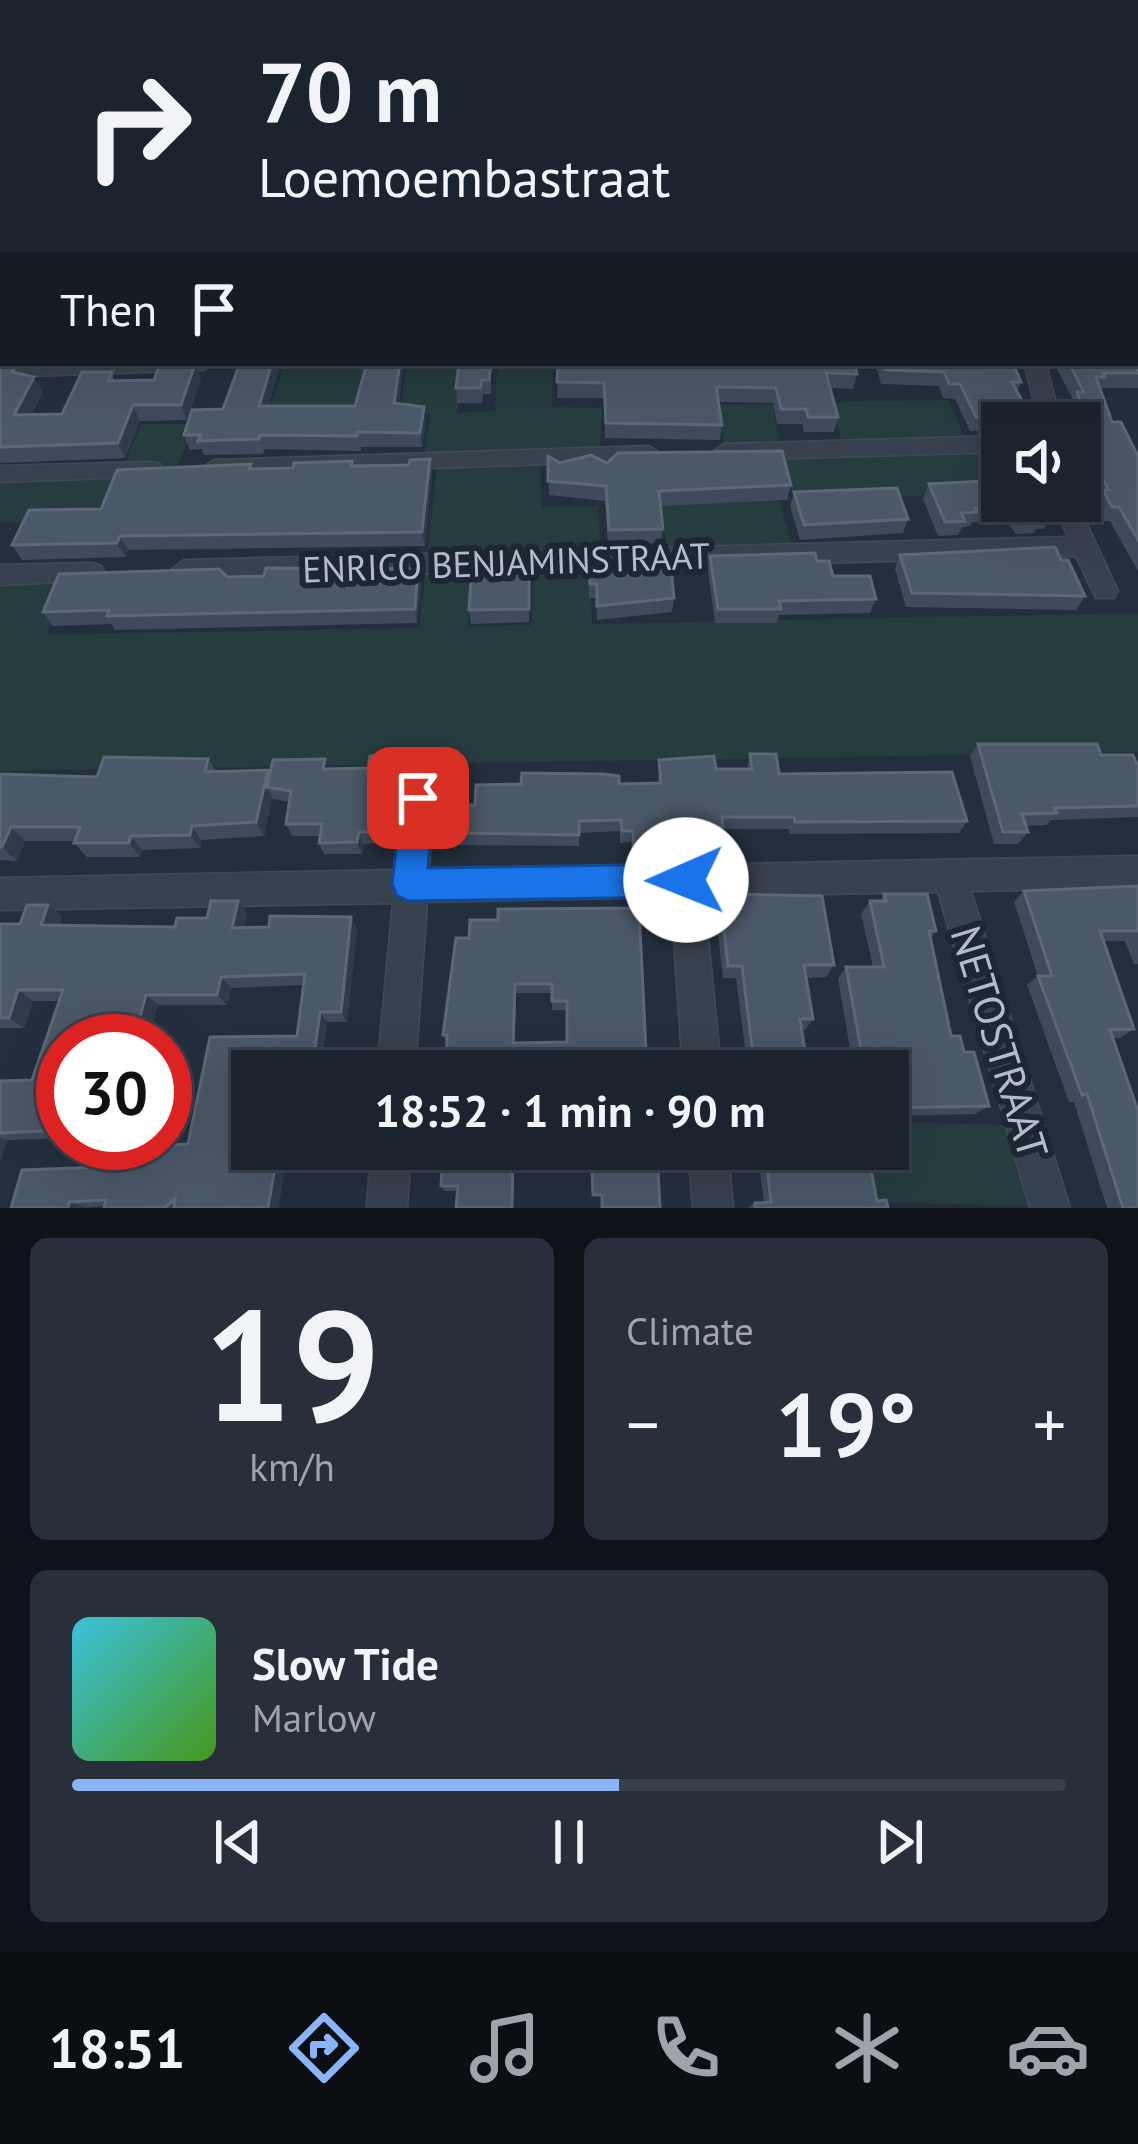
<!DOCTYPE html>
<meta charset="utf-8">
<style>
:root{--surface:#1b232e;--page:#282f3a;--text:#f1f3f6;--muted:#a0a4aa;--line:#39404a;--accent:#8ab4f8}
body{margin:0;font-family:"PT Sans",sans-serif;background:var(--page);color:var(--text);height:100vh;display:flex;flex-direction:column;font-size:45px;white-space:nowrap}
*{box-sizing:border-box;margin:0}
p{font-size:39px;color:var(--muted)}
.icon{flex:none;width:66px;height:66px;fill:none;stroke:currentColor;stroke-width:2;stroke-linecap:round;stroke-linejoin:round}
.map{position:relative;height:1208px;overflow:hidden}
.sheet{display:flex;flex-direction:column;gap:30px;padding:30px;background:#0f1319;flex:1}
.sheet>*{flex:none}
.guide{position:absolute;left:0px;top:0px;width:1140px;height:366px;box-shadow:0 12px 48px #0002,0 0 0 3px var(--line);background:#1b232e;color:var(--text);overflow:hidden}
.buttons{position:absolute;left:981px;top:402px;display:grid;gap:24px}
.buttons a{display:grid;place-items:center;width:120px;height:120px;border-radius:0px;background:var(--surface);box-shadow:0 12px 48px #0002,0 0 0 3px var(--line);font-size:60px}
.speed{position:absolute;left:36px;top:1014px;display:flex;gap:24px;font-size:60px;font-weight:700;text-align:center}
.speed>*{display:grid;place-content:center;width:156px;height:156px;border-radius:50%;background:var(--surface);box-shadow:0 12px 48px #0002,0 0 0 3px var(--line);line-height:1}
.speed .limit{border:18px solid #d22;background:#fff;color:#111}
.pin{position:absolute;display:grid;place-items:center;width:102px;height:102px;color:#fff;margin:-51px;border-radius:24px;box-shadow:0 6px 18px #0006}
.me{position:absolute;width:132px;margin:-66px;rotate:269deg;stroke-linejoin:round;filter:drop-shadow(0 0 9px #0008)}
.turn{display:flex;align-items:center;gap:42px;height:252px;padding:0 60px;font-size:54px}
.turn .icon{width:156px;height:156px;stroke-width:2.5}
.turn b{display:block;font-size:84px;line-height:102px}
.then{display:flex;align-items:center;height:114px;padding:0 60px;background:#0003;gap:24px;font-size:45px}
.big{font-size:90px;font-weight:600;line-height:1.1}
.sheet .card{flex:1;display:flex;flex-direction:column;justify-content:center;gap:18px;min-width:0;padding:0 42px;border-radius:18px;background:var(--page)}
.sheet .dial{align-items:center;gap:0}
.dial b{font-size:156px;line-height:1}
.song{display:flex;align-items:center;gap:36px}
.cover{width:144px;height:144px;border-radius:18px;background:linear-gradient(135deg,hsl(190 70% 55%),hsl(100 70% 35%))}
.played{height:12px;border-radius:6px;background:linear-gradient(90deg,var(--accent) 55%,var(--line) 55%)}
.keys{display:flex;justify-content:space-around;direction:ltr}
.heat{display:flex;justify-content:space-between;align-items:center;font-size:66px;direction:ltr}
.sheet .tiles{flex:1;display:grid;gap:30px;grid-template-columns:1fr 1fr}
.card:last-child{grid-column:span 2}
.trip{position:absolute;left:231px;top:1050px;width:678px;height:120px;border-radius:0px;background:var(--surface);box-shadow:0 12px 48px #0002,0 0 0 3px var(--line);font-weight:600;line-height:120px;text-align:center}
.tabs{display:flex;height:192px;justify-content:space-around;align-items:center;background:#0b0e12;color:var(--muted)}
.tabs .icon{width:84px;height:84px}
.tabs .active{color:var(--accent)}
.tabs b{font-size:54px;color:var(--text)}
.map>svg:first-child{display:block}
.green{fill:#263c3f}
.lines{fill:none;stroke-linecap:round;stroke-linejoin:round}
.canal{fill:#17263c;fill-rule:evenodd}
.street-casing{stroke:#414a57;stroke-width:3}
.street{fill:#38414e;fill-rule:evenodd}
.wall{fill:#3f4b5c;fill-rule:evenodd}
.shaded-wall{fill:#2f3b4b}
.building{fill:#4b5868;stroke:#5c6777;stroke-width:3;fill-rule:evenodd}
.route{fill:#1a73e8;stroke:#114b97;stroke-width:3}
.labels{text-anchor:middle;dominant-baseline:central;stroke-width:12;stroke-linejoin:round;paint-order:stroke}
.street-label{font-size:36px;fill:#b4bcc9;stroke:#1d2633}
.near-street-label{font-size:42px;fill:#b4bcc9;stroke:#1d2633}
</style>
<div class="map">
<svg width="1138" height="1208" viewBox="0 0 1138 1208">
<rect width="100%" height="100%" fill="#242f3e"/>
<path class="green" d="M365,363L355,417L265,419L285,365Z
M407,363H461L458,413L495,411L497,363H553L552,407L602,408L600,448L425,453L430,414H400Z
M949,400L967,444L843,446L831,402Z
M772,404L781,448H725L718,405Z
M141,424H193L178,467L123,468Z
M1002,450V493L794,500L781,456Z
M540,464L542,507L598,506L601,556L427,558L437,466Z
M112,478L95,522L0,523V482Z
M779,501L794,550L667,552L661,504Z
M589,566L592,624L1138,613V752L0,771V581L67,580L47,635L419,628L426,568H471L468,627L532,625L533,567Z
M888,1122L1009,1125L1032,1206L874,1202L864,1149H888Z"/>
<g class="lines">
<path class="canal" d="M633,0H645V3H633Z
M3,170V180L0,181V171Z"/>
<g class="street-casing">
<path id="street" d="M48,0H62L45,3Z
M331,0H345L330,3Z
M646,0H660V3H646Z
M1114,0H1128L1131,3H1117Z
M0,47H3L0,58Z
M1137,220H1138V232H1137Z
M0,363H215L204,370L0,377Z
M1024,363H1046L1061,423H1039Z
M1002,436V452L724,460L712,452L724,444Z
M649,446L661,454L657,460L214,476L202,468L214,460Z
M152,462L160,464L164,470L160,476L0,482V466Z
M1052,501H1076L1118,591L1114,598H1096L1076,556L184,580L171,570L184,560L1068,537Z
M92,563L101,566L105,573L101,580L0,585V565Z
M418,784L429,788L434,798L429,870L1138,856V888L971,891L1070,1208H1030L938,892L704,896L721,1071H683L671,897L427,902L415,1071H377L393,903L0,910V878L396,870L402,798L407,788Z
M371,1149H411L407,1208H367Z
M688,1149H728L733,1208H693Z"/>
</g>
<use href="#street" class="street"/>
</g>
<path class="wall" d="M1138,237V388H1100L1112,422L1138,456V571L1110,521H1103L1094,505L1097,499L1080,467V460L1084,454L1080,446V423H1069L1065,416L1073,400L1054,363H1137Z
M240,363H281L268,406H355L403,368L399,404L426,421L422,447H361V451L265,449L263,454L204,455L202,449L190,450L184,435L223,409Z
M491,363V394H483L482,403H457L456,388Z
M558,363L857,374L853,389L830,388L838,417L834,432H804L802,424H777L773,403L719,402L722,425L720,440L605,438L604,398H557Z
M875,363H1013L1021,382L1017,391L1030,416L1026,423H1002V431H970L955,399L943,398L939,386L881,384Z
M0,365L20,374L34,377L43,392L31,415L62,414L112,372L115,381L201,379L187,420L140,421L125,458L0,463Z
M548,456L560,463H607L791,485L787,500L660,506L663,529L661,543L608,545L605,501L549,495Z
M430,459L432,474L425,546L128,550L125,557L22,560L12,545L101,509L252,469L293,468L352,461L353,466L409,465Z
M929,484L1052,514L1044,529H1036L1034,533L1016,534L1007,522H972L970,526L962,527L958,535L938,536L923,499Z
M794,492L908,519L903,533L800,540L790,506Z
M900,555L1061,560L1085,596L1076,610L906,607L895,569Z
M710,556L817,561L833,576L876,599L870,613L779,615L777,623H715L708,570Z
M589,559L674,598L672,612L597,620L596,598H589Z
M529,561V622L471,624L469,610L483,580Z
M418,569L421,584L417,623L115,630L112,624L53,626L43,612L227,577Z
M978,744L1101,755L1138,767V817L1051,820L1046,825L1026,826L1028,832L1018,844H994L970,756Z
M750,754L779,774L967,821L959,833L790,834L789,829H723L720,839H711L710,843L654,844L653,861H632L631,842L620,843V831L579,833V846L459,845L457,833L475,805L619,784L658,783L659,760L716,769H747Z
M387,755L391,768L382,843L363,844L362,854H324L319,843L320,836H292L286,824L290,802L273,799L272,797L264,836L201,840L200,848L142,850L140,857H87L74,843L75,841H25L17,861L0,860V774L97,777L208,759L216,771L268,770L270,774L329,769L368,768Z
M1138,886V964H1134L1125,941H1103L1134,1029L1120,1038H1112L1138,1208H1107L1074,1102H1069L1027,985L1038,976L1014,902L1024,891Z
M720,894L834,965L826,977L806,978L813,1019L805,1030H802L808,1071H748L736,978H723L715,908Z
M884,894L936,931L931,938L951,1036L964,1052L989,1106L975,1114L888,1116V1071H854L838,979L846,967H873L861,914L870,901H880Z
M211,901H238L247,913L244,928L269,927L270,916L351,917L357,928L347,1022H327L320,1071H252V1149H288L278,1208H104L105,1206L85,1208H11L22,1170L102,1167L108,1143H164L163,1145L188,1144L210,1037L297,1036L304,985L231,988L227,1005H158L151,1030H136L133,1041H63V1138L7,1140L0,1162V1081L32,1080L60,1001H33L24,1028H0V924H20L27,905H48L62,917L59,926L175,927L177,918H207Z
M498,920L647,1071L447,1043L443,1035L469,938ZM516,993H552V1010H567V1042L515,1043Z
M443,1149H514L513,1208H456L457,1191H444L441,1186Z
M757,1149H867L877,1201L888,1208H748L755,1203L764,1202Z"/>
<path class="shaded-wall" d="M305,0H325L324,3H298Z
M272,363H281L264,420L259,406Z
M400,363H402L403,368L397,418L394,403Z
M195,364L201,379L187,420L181,405Z
M34,377L43,392L23,430L14,415Z
M133,405L140,421L125,458L118,443Z
M424,407L426,421L422,447L420,433Z
M430,459L432,474L425,546L422,532Z
M120,536L128,550L125,557L117,543Z
M418,569L421,584L417,623L415,609Z
M387,755L391,768L382,843L378,832Z
M268,770L275,785L267,787L272,797L264,836L256,822Z
M192,826L201,840L200,848L190,835Z
M11,827L25,841L17,861L2,847Z
M359,832L363,844L362,854L357,842Z
M131,836L142,850L140,857L129,843Z
M238,901L247,913L241,940L232,928Z
M48,905L62,917L55,937L41,925Z
M351,917L357,928L347,1022L341,1012Z
M221,977L231,988L227,1005L217,995Z
M18,990L33,1001L24,1028L9,1018Z
M146,995L158,1005L151,1030L139,1020Z
M320,1012L327,1022L320,1071H312Z
M123,1021L136,1030L133,1041H118Z
M165,1109L170,1112L165,1137Z
M0,1138L7,1140L0,1162Z
M278,1149H288L278,1208H268Z
M69,1202L85,1207V1208H68Z"/>
<path class="building" d="M360,0H384L383,3H360Z
M669,0H1121L1123,3H669Z
M1137,18L1138,20V171L1137,170Z
M3,124V149L0,150V136Z
M1137,235L1138,373H1103L1105,377H1096L1112,422H1121L1138,456V540L1119,507H1112L1103,490H1109L1086,449L1096,448L1073,401L1080,402L1077,392H1084L1069,363H1137Z
M0,307H3V344H0Z
M240,363H272L259,406H355L367,363H400L394,403L424,407L420,433L358,432L357,436L260,435L259,439L198,441L201,435H184L192,410L223,409Z
M459,363H491L489,380H482L480,388H456Z
M558,363H854L857,374L826,373L838,417H808L806,409H781L776,388L716,387L722,425L606,423L604,383L557,382Z
M883,363H1013L1021,382H1012L1030,416L976,417L960,384H949L944,372L885,370Z
M195,364L181,405H133L118,443L0,447V365H16L12,372L34,377L14,415L62,414L82,372H112L108,381L154,380L160,365Z
M782,451L791,485L659,491L663,529L609,530L606,486L548,481V456L560,463L591,455L607,463L618,453Z
M430,459L422,532L120,536L117,543L12,545L29,510L101,509L117,470L251,464L249,469L293,468L294,463L352,461L351,466L409,465L410,460Z
M1002,480V501H1046L1052,514H1040L1042,519H1024L1014,508H975L977,512L961,513L965,521L945,522L929,484Z
M897,488L908,519L804,525L794,492Z
M1055,547L1061,560H1068L1085,596L912,593L900,555Z
M815,553L817,561H829L833,576H870L876,599L779,601L781,609H718L710,556Z
M670,558L674,598L597,606V584H590L589,559Z
M529,561V609L469,610L471,580H483V563Z
M266,568L418,569L415,609L107,616L109,610L43,612L59,574L219,569L227,577L264,576Z
M978,744H1097L1101,755H1133L1138,767V806L1054,808L1057,813L1022,814L1028,832H1003Z
M750,754H776L779,774L952,772L967,821L795,822L794,817H722L723,827H713V832H653L655,850H634L633,831H622L621,820L579,821V835L457,833L458,805H475L476,785L521,784L522,773L604,774L619,776V784L661,783L659,760L714,756L716,769H752Z
M387,755L378,832H359L357,842L319,843L322,824H286L291,791L267,787L273,760L325,759L323,769L368,768L370,756Z
M104,757L208,759L205,772L268,770L256,822L192,826L190,835L131,836L129,843H74L80,827H11L2,847H0V774L97,777Z
M1138,886V931H1100L1134,1029L1110,1030L1138,1111V1208H1123L1087,1094L1082,1095L1038,976H1052L1024,891Z
M720,894L822,896L834,965H804L813,1019H800L808,1071H755L742,966H728Z
M884,894H927L936,931H929L951,1036H960L964,1052H974L989,1106L888,1108V1071H865L846,967H884L870,901H886Z
M211,901H238L232,928L269,927L270,916L351,917L341,1012H320L312,1071H252V1149H278L268,1208H174L175,1199L164,1208H104L106,1200L69,1202L68,1208H11L22,1170L102,1167L108,1143H150L149,1146L188,1144L210,1037L297,1036L305,974L221,977L217,995H146L139,1020L123,1021L118,1041H63V1130L0,1133V1081L32,1080L63,990H18L9,1018H0V924H20L27,905H48L41,925L175,927L177,918H207Z
M639,908L647,1071H446L447,1035H443L456,938H469L470,920H498V909ZM515,984H552V1001H567V1042L513,1043Z
M443,1149H513L512,1208H456L458,1186H441Z
M591,1149H657L660,1208H602V1195H593Z
M765,1149H867L877,1201L886,1200L888,1208H755V1203L771,1202Z"/>
<path class="route" d="M418,784L429,788L434,798L428,868L686,864L698,869L703,880L698,892L686,897L409,901L397,896L392,884L402,798L407,788Z"/>
<g class="labels">
<g class="street-label">
<text transform="translate(506 562) rotate(-2)">ENRICO BENJAMINSTRAAT</text>
</g>
<g class="near-street-label">
<text transform="translate(1000 1042) rotate(73)">NETOSTRAAT</text>
</g>
</g>
</svg>
<div class="buttons">
<a><svg class="icon" aria-label="sound" viewBox="0 0 24 24"><path d="M4 9h4l5-4v14l-5-4H4zM17 9q2 3 0 6"/></svg></a>
</div>
<div class="speed"><div class="limit">30</div></div>
<div class="pin" style="left:418px;top:798px;background:#d93025"><svg class="icon" aria-label="arrive" viewBox="0 0 24 24"><path d="M6 21V4h12l-3 4 3 4H6"/></svg></div>
<svg class="me" style="left:686px;top:880px" viewBox="-20 -20 40 40"><circle r="19" fill="#fff"/><path d="M0-13L10 11 0 6-10 11z" fill="#1a73e8"/></svg>
<div class="trip">18:52 · 1 min · 90 m</div>
<div class="guide">
<div class="turn"><svg class="icon" aria-label="right" viewBox="0 0 24 24"><path d="M7 20v-9h11M14 6l5 5-5 5"/></svg><div><b>70 m</b>Loemoembastraat</div></div>
<div class="then">Then<svg class="icon" aria-label="arrive" viewBox="0 0 24 24"><path d="M6 21V4h12l-3 4 3 4H6"/></svg></div>
</div>
</div>
<section class="sheet">
<div class="tiles">
<div class="card dial"><b>19</b><p>km/h</p></div>
<div class="card"><p>Climate</p>
<div class="heat"><a>−</a><b class="big">19°</b><a>+</a></div>
</div>
<div class="card">
<div class="song"><i class="cover"></i><div><b>Slow Tide</b><p>Marlow</p></div></div>
<div class="played"></div>
<div class="keys"><svg class="icon" aria-label="previous" viewBox="0 0 24 24"><path d="M18 5L8 12l10 7zM5 5v14"/></svg><svg class="icon" aria-label="pause" viewBox="0 0 24 24"><path d="M8 5v14M16 5v14"/></svg><svg class="icon" aria-label="next" viewBox="0 0 24 24"><path d="M6 5l10 7-10 7zM19 5v14"/></svg></div>
</div>
</div>
</section>
<nav class="tabs">
<b>18:51</b>
<svg class="icon active" aria-label="directions" viewBox="0 0 24 24"><path d="M12 3l9 9-9 9-9-9zM9 14v-3h6M13 9l2 2-2 2"/></svg>
<svg class="icon" aria-label="music" viewBox="0 0 24 24"><path d="M9 18V5l10-2v13"/><circle cx="6" cy="18" r="3"/><circle cx="16" cy="16" r="3"/></svg>
<svg class="icon" aria-label="phone" viewBox="0 0 24 24"><path d="M5 4h4l2 5-3 2q2 4 5 5l2-3 5 2v4C11 20 4 13 5 4z"/></svg>
<svg class="icon" aria-label="climate" viewBox="0 0 24 24"><path d="M12 3v18M4 7l16 10M4 17L20 7"/></svg>
<svg class="icon" aria-label="car" viewBox="0 0 24 24"><path d="M5 17H2v-5l4-1 3-4h7l3 4 3 1v5h-3M9 17h6M6 11h13"/><circle cx="7" cy="17" r="2"/><circle cx="17" cy="17" r="2"/></svg>
</nav>
